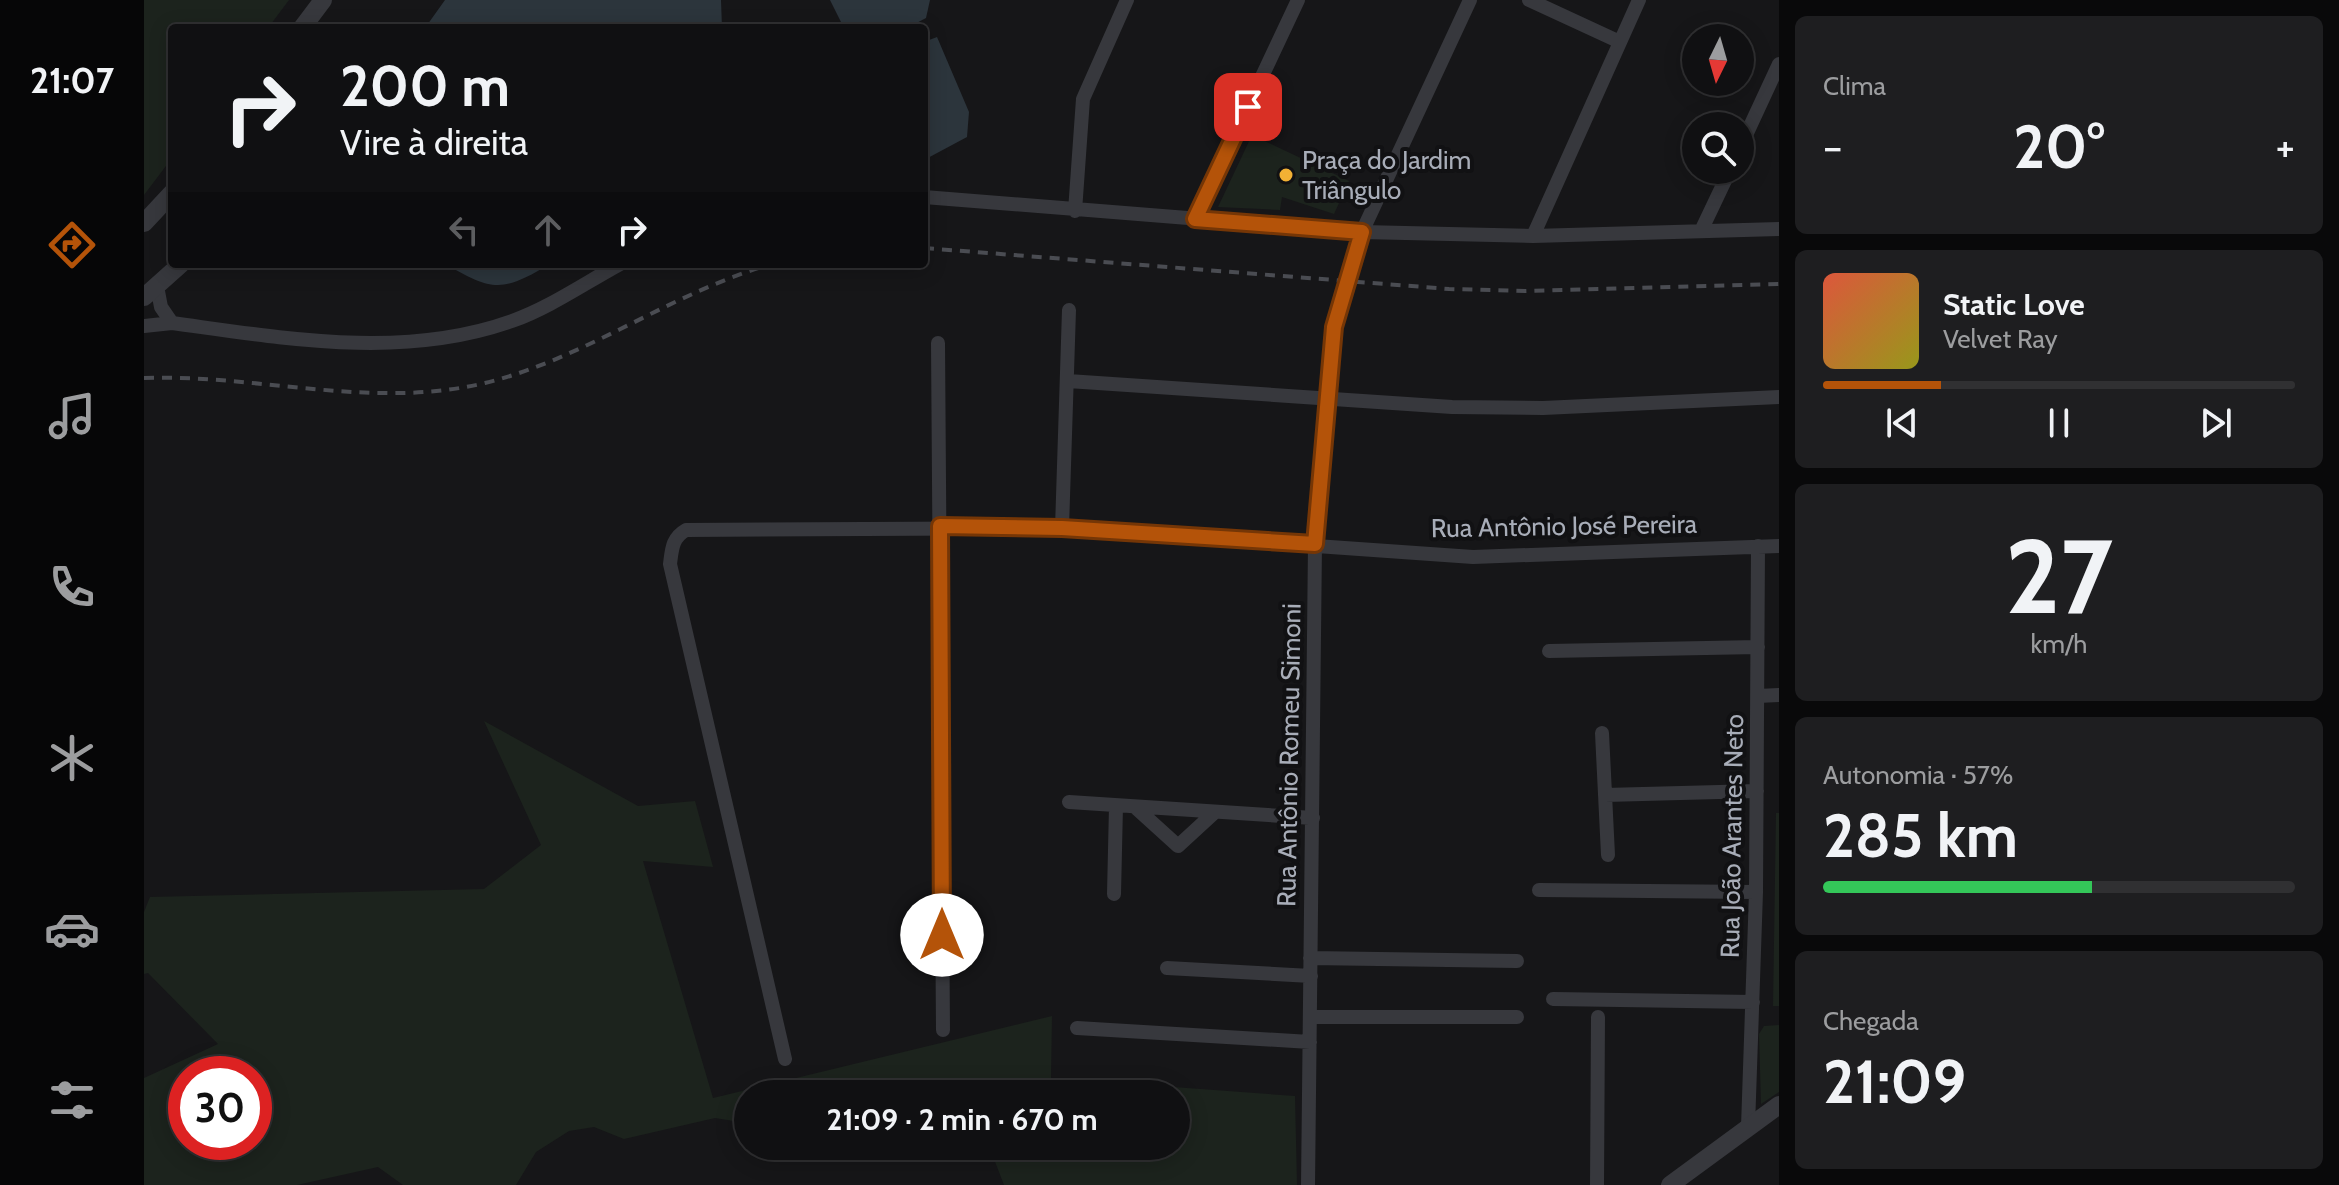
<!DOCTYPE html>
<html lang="pt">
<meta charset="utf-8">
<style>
:root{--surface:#101012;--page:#1e1e20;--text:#f1f3f6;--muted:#9c9d9f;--line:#303032;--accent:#b45309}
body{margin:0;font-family:Cabin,sans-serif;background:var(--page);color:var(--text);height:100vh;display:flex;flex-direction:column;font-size:30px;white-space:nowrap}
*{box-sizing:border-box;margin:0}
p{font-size:26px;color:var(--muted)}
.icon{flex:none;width:44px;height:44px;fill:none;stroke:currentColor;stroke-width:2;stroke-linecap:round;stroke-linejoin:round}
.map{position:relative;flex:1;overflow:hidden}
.drawer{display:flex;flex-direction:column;gap:16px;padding:16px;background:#09090a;width:560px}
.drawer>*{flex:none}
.top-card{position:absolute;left:24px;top:24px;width:760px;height:244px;border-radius:8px;box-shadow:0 4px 20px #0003,0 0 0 2px var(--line);background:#101012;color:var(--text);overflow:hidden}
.needle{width:52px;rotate:185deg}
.controls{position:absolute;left:1538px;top:24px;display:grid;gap:16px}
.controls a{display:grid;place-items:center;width:72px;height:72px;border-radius:50%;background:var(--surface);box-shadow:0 4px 20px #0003,0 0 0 2px var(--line);font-size:40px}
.speed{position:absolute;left:24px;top:1056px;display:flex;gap:16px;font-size:40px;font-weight:700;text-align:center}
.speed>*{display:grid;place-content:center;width:104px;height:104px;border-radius:50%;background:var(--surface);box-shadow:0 4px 20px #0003,0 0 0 2px var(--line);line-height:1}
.speed .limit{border:12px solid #d22;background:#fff;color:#111}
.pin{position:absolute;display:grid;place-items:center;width:68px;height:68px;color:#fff;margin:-34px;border-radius:16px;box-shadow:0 4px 12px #0006}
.me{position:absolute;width:88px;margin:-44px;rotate:0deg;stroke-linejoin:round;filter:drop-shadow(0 0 6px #0008)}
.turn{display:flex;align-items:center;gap:28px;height:168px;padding:0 40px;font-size:36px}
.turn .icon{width:104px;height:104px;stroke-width:2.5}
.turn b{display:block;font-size:56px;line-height:68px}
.lanes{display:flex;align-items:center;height:76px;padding:0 40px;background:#0003;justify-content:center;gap:40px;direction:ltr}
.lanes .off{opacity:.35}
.big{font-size:60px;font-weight:700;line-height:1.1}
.drawer .card{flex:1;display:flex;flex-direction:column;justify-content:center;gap:12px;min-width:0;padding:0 28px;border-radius:12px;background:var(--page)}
.drawer .dial{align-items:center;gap:0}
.dial b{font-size:104px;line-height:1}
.song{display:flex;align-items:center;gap:24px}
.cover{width:96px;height:96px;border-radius:12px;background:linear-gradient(135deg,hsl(10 70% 55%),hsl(60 70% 35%))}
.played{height:8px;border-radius:4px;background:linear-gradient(90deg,var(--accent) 25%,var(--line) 25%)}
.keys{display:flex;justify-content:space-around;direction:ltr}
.heat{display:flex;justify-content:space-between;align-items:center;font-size:44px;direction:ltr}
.charge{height:12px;border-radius:6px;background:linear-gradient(90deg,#34c759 57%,var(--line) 0)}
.trip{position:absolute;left:590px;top:1080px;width:456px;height:80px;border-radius:40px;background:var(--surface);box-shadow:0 4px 20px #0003,0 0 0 2px var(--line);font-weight:700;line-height:80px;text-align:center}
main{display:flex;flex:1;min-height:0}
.menu{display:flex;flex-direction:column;width:144px;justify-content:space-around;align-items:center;background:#060607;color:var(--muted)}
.menu .icon{width:56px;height:56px}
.menu .current{color:var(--accent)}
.menu b{font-size:36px;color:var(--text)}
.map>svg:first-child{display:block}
.green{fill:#1c231d;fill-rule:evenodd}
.water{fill:#2c353c}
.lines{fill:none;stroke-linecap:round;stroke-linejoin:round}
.minor{stroke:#37383d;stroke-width:14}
.tertiary{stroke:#37383d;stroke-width:18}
.rail{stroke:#4a4c52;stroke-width:4;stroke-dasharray:10 8;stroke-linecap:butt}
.route-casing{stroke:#753606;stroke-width:20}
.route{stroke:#b45309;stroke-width:14}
.poi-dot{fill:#f2b134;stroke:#111113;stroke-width:3}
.labels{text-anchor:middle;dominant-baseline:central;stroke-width:8;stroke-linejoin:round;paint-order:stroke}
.poi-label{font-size:26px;fill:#a8adb8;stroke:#111113;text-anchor:start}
.street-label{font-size:26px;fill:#a8adb8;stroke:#111113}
</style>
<main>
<nav class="menu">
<b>21:07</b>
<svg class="icon current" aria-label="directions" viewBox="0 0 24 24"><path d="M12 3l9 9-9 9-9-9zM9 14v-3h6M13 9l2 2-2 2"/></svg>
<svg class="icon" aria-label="music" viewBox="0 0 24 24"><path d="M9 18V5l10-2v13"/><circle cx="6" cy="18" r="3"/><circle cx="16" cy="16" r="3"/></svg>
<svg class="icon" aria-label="phone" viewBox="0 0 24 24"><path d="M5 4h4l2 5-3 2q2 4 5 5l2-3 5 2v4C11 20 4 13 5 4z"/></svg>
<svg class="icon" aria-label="climate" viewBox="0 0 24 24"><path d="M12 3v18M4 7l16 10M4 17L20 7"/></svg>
<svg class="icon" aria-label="car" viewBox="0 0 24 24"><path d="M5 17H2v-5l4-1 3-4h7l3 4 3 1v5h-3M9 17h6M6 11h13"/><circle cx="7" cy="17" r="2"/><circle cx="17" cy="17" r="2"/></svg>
<svg class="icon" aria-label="filters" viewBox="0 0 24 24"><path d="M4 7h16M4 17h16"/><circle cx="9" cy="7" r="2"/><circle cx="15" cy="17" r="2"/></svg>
</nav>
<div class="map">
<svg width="1635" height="1185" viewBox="0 0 1635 1185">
<rect width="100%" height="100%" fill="#161618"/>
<path class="green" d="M0,0H145L124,28H28V158L0,195Z
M1108,135L1205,181L1190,214L1138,197L1136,210L1074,207Z
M340,721L494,806L551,801L569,867L499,861L569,1098L908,1016L907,1078L1151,1096L1153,1185H860L845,1146H1032V1094H604L602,1123L571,1118L480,1139L450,1127L425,1131L392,1152L372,1185H259L234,1167L153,1185H0V1078L74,1044L4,973L0,974V912L6,897L340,889L397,845ZM110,1074V1142H42V1074Z
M1632,813H1635V1006H1629Z
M1635,1025V1092L1617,1104L1615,1034L1620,1026Z"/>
<path class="water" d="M301,0H577L578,28H281Z
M686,0H786L782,18L763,28H700Z
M793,37L825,112L823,137L780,160V42Z
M301,264H406C357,293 349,291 301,264Z"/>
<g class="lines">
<path class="minor" d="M1385,0L1476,42
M1596,148L1635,64
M780,197L1218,232L1389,236L1635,229
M931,211L939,99L983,0
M1051,219L1154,0
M1557,231L1586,170
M1389,236L1495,0
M13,286L17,307L28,323
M0,326L28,323C139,338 259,360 368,321C405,308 441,283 476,264
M794,343L799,1030
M924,381L1308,407L1399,408L1635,397
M918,528L925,310
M1405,651L1614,647
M1614,696L1635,695
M1458,733L1464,855
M1461,795L1613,791
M925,802L1169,818
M991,807L1034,846L1071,812
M1395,890L1612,892
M970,894L972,806
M1166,958L1373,961
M1023,968L1167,976
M1409,999L1609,1002
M1167,1017H1373
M933,1028L1166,1042
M641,1059L526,564C528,549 528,538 542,530L918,528L1329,557L1635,546
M1604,1127L1612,892L1614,546
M1164,1185L1171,544L1190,327L1218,232L1326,0
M1453,1185L1454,1017"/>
<path class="tertiary" d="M158,28L179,0
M0,223L28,193
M0,297L37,264
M1526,1185L1635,1105"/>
<path class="rail" d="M780,248L1305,289L1381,291L1635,284
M0,378C114,374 228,410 341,383C443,358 528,292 628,264"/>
</g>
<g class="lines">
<g class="route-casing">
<path id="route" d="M798,935L796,526L918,528L1171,544L1190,327L1218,232L1051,219L1104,107"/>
</g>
<use href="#route" class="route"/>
</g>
<circle class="poi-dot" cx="1142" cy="175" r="8"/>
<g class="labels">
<g class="poi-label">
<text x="1158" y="160">Praça do Jardim<tspan x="1158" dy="30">Triângulo</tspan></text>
</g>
<g class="street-label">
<text transform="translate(1420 526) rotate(-1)">Rua Antônio José Pereira</text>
<text transform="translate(1145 755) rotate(-89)">Rua Antônio Romeu Simoni</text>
<text transform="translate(1588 836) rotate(-89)">Rua João Arantes Neto</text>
</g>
</g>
</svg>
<div class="controls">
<a><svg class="needle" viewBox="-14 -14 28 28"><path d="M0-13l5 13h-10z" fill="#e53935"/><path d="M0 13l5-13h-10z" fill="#9c9d9f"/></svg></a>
<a><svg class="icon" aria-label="search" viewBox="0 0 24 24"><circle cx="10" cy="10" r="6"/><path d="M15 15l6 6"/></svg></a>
</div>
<div class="speed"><div class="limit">30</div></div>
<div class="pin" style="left:1104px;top:107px;background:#d93025"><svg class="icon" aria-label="arrive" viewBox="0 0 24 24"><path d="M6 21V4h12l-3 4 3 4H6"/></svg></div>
<svg class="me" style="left:798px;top:935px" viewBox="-20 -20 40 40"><circle r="19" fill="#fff"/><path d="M0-13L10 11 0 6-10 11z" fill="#b45309"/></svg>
<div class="trip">21:09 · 2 min · 670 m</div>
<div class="top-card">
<div class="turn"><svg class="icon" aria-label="right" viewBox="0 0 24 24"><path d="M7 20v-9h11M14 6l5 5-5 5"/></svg><div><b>200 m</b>Vire à direita</div></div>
<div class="lanes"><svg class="icon off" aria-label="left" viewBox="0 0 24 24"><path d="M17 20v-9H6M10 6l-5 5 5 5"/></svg><svg class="icon off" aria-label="ahead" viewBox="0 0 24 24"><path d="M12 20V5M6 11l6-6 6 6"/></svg><svg class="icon" aria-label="right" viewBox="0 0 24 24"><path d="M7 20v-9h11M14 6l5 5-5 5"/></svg></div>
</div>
</div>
<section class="drawer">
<div class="card"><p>Clima</p>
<div class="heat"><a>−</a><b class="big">20°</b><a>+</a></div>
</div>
<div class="card">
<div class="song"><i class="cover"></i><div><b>Static Love</b><p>Velvet Ray</p></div></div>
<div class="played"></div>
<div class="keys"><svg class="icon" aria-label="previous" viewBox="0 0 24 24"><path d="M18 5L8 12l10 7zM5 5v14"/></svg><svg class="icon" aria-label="pause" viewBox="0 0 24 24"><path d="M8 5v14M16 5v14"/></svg><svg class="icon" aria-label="next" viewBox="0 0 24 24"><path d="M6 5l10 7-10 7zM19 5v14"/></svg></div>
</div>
<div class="card dial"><b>27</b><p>km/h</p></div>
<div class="card"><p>Autonomia · 57%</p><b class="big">285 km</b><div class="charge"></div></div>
<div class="card"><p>Chegada</p><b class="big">21:09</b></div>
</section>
</main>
